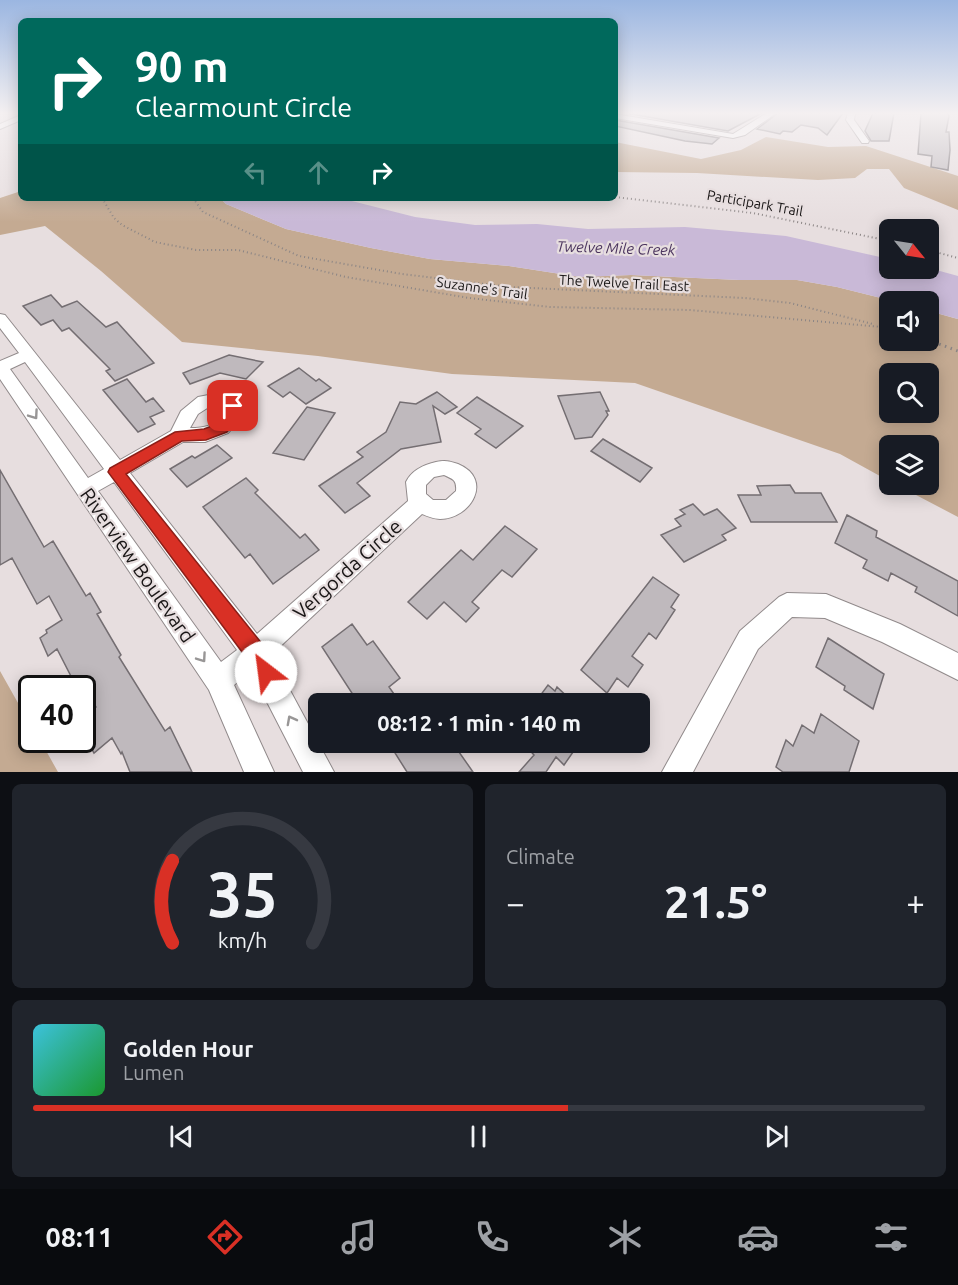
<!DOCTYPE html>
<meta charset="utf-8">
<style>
:root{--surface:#171b24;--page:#20242c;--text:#f1f3f6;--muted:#9ea1a6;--line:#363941;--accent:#d93025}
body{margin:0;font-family:Ubuntu,sans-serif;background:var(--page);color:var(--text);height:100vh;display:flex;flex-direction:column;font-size:22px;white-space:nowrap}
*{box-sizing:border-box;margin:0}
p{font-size:20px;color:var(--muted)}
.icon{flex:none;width:33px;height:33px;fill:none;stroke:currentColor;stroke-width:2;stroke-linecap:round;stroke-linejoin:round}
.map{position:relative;height:772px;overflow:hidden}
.side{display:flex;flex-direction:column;gap:12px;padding:12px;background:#0d0f14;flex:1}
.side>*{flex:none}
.top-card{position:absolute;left:18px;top:18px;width:600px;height:183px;border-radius:9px;box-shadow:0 3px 15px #0003;background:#00695c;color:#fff;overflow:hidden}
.needle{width:39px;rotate:120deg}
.controls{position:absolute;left:879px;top:219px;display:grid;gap:12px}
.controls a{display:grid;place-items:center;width:60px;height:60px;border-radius:9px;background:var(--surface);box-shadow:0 3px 15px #0003;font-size:30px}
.speed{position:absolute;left:18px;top:675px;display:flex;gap:12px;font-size:30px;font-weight:700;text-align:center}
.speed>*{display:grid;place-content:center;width:78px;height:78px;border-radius:50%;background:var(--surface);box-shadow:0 3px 15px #0003;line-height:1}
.speed .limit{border:3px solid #111;border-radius:9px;background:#fff;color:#111}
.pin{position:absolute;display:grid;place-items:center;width:51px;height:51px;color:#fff;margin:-26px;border-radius:12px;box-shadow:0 3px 9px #0006}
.me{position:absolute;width:66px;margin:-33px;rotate:330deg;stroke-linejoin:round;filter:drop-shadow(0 0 4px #0008)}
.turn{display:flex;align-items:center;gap:21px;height:126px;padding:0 18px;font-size:27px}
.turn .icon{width:78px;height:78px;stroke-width:2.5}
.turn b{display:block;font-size:42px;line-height:51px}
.lanes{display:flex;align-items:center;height:57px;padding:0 18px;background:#0003;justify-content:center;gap:30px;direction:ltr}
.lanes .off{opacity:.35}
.big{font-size:45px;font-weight:700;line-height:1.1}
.side .tile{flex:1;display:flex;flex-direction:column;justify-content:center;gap:9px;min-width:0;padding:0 21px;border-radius:9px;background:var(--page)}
.side .dial{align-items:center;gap:0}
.dial svg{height:156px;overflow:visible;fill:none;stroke:var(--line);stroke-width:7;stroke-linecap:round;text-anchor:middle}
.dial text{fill:var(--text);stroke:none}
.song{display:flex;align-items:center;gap:18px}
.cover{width:72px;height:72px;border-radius:9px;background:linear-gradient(135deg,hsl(190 70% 55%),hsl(130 70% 35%))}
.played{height:6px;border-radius:3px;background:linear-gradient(90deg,var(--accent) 60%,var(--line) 60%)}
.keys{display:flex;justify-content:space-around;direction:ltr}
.heat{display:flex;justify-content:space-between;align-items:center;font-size:33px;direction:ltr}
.side .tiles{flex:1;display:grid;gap:12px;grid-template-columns:1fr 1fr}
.tile:last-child{grid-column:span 2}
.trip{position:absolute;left:308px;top:693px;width:342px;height:60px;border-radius:9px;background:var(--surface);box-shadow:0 3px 15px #0003;font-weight:700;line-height:60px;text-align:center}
.menu{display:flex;height:96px;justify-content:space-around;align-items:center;background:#090b0e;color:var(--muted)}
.menu .icon{width:42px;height:42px}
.menu .on{color:var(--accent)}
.menu b{font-size:27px;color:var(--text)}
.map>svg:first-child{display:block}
.forest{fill:#c4aa92;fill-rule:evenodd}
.water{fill:#c9b9d7}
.building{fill:#bfb9bd;stroke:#746e72;stroke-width:1.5}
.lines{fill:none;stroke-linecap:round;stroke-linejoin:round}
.minor-casing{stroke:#918a8b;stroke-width:2}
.path-far1{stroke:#8b8585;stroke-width:2;stroke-dasharray:1 3;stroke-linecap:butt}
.path{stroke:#8b8585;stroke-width:3;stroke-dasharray:1.5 4.5;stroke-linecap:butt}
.minor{fill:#fff;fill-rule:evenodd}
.oneway{stroke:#989696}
.route{fill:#d93025;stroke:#8d1f18;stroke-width:1.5}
.labels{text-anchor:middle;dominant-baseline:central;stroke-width:4.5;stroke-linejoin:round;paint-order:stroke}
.far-street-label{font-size:14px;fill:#191616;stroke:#e7dedf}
.far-water-label{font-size:15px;font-style:italic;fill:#4b345e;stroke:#e7dedf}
.near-street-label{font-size:20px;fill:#191616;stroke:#e7dedf}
</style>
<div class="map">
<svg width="958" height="772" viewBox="0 0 958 772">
<rect width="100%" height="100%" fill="#e7dedf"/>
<path class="forest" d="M766,137L828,147L866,146L958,176V210L904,188L889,169H867L855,178L818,180L697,173L615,172V142L701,159L741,150Z
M21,191V198H220L226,204L286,229L371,248L430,259L509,266L580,277L631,275L739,280H797L837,287L893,301L890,302V340H928L929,311L954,318L958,319V517L897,485L928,484V446H890L889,481L840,454L635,383L452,374L318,356L182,342L101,271L45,226L0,235V198ZM890,374H928V412H890Z
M0,671L31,726L32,740H40L58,772H0Z"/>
<path class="water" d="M220,198H340L415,217L475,225L537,224L588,229L685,227L786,236L889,259L890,268H929L958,276V319L929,311L928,302L893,301L837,287L797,280H739L631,275L580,277L509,266L430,259L371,248L286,229L226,204Z"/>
<path class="building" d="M625,113H762L728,131Z
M778,113H843L827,135L818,128L801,125L792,132L783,131L780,134L757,129Z
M873,113H894L889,141H871L865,131Z
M921,113H948L949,116L946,132H949L950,150L948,170L931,167L932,156L918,154Z
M615,120L719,138L712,144L685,141L615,126Z
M51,295L62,307L77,301L106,327L117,322L154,363L115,381L106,371L110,369L69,328L62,331L53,320L41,325L23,306Z
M229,355L263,362L246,379L220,373L190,384L183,373Z
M299,368L316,381L319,379L331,388L306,404L290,392L283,397L268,386Z
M127,379L146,402L153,398L164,411L150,417L155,424L138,432L103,390Z
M437,392L457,407L445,414L433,406L441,442L401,449L357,483L370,496L345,513L319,486L363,457L357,452L386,432L400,402L416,404Z
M600,392L609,411H606L608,415L592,437L575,439L558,396Z
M477,397L523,426L496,448L475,434L481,429L457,413Z
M307,407L335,413L304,460L273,453Z
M603,439L652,468L640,482L591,451Z
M217,445L232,458L187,487L170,469L192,456L195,458Z
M0,470L44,547L53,541L86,596L90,593L101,612L97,614L121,655L119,657L165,731L170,727L192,772H130L122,752L121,754L112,738L94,753L82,731V722L95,712L93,709L96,707L83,684L77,688L57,649L48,656L40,638L47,633L46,630L62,620L49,596L37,604L12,558L0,565Z
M246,478L258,490L255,493L300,538L305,534L319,550L273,584L250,554L245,558L203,507Z
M790,485L795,493H821L837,522H751L738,495H761L757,486Z
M693,504L704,515L717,509L736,528L722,535L726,540L684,562L661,535L681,526L675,519L685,514L680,510Z
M847,515L877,531L876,537L958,581V616L915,592L917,587L891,573L888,581L863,568L867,560L835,543Z
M505,526L537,549L512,577L502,570L472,602L479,608L466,622L444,602L427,619L408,602L461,550L473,560Z
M653,577L679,595L671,607L675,610L656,639L649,633L632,656L643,665L628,687L617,678L607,693L581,670Z
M352,624L367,645L373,641L400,678L389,687L401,704H359L322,647Z
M828,638L884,674L873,709L844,690L845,686L816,667Z
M548,685L555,691L557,687L575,704H534Z
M821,714L859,741L849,772H783L776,767L786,740L793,746L802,725L814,733Z
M407,742H452L473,772H407L395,753Z
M522,742H580L564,765L556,757L546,772H519L534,755Z"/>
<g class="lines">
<g class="minor-casing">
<path id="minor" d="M767,113H776L745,135L733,138L615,118V114L733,134Z
M848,113H855L854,120L869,141L868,143H862L846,120Z
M21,115V120L0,129V124Z
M0,314L5,315L120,460L171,431L181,411L198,397L219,393L239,402L242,417L228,433L205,442H183L130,473L257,634L408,501L406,482C412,470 423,465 436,462C445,460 449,461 458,464C494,479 471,519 440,519C434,519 427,516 422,514L271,655L334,772H303L251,671L234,685L274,772H244L209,690L0,379V361L19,353L0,328ZM25,362L104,469L88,478L10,369ZM212,405H218L224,409V415C213,426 205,428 190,428L198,414ZM444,475C453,479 457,480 456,491L446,500H433L426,494V485L434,477ZM114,482L237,650L221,662L98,491Z
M787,593L826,594L900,624L958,653V680L882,642L825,618L792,617L758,649L693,772H662L740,631L779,597Z"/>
</g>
<path class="path-far1" d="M615,197L753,213L890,241
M102,198L114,218L122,225L155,242L196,250H238L346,277L469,298L550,307L690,310L882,327
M193,198L203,212L299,256L402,274L510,287L745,298L790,303L873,324
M928,250L958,258"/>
<path class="path" d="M928,340L958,351"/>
<use href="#minor" class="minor"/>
</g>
<defs><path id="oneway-chevron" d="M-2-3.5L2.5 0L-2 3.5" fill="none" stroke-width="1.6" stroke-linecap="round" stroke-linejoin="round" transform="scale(1.5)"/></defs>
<g class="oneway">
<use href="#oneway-chevron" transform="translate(34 415) rotate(55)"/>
<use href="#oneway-chevron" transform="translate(202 658) rotate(55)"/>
<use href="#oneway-chevron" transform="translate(291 720) rotate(-118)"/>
</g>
<linearGradient id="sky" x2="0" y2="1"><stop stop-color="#9bb6e1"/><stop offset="0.51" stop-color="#f4f0f1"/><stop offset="1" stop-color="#f4f0f1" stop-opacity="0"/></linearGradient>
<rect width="958" height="222" fill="url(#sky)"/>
<path class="route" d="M233,401L240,406L241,417L227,432L206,440L182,441L126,474L263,645L277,672L274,680L266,683L258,680L248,660L108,472L110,468L175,432L204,429L217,424L226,416L228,402Z"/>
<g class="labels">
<g class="far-street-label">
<text transform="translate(755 203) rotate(10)">Participark Trail</text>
<text transform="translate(624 283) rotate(3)">The Twelve Trail East</text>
<text transform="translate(482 288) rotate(8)">Suzanne's Trail</text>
</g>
<g class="far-water-label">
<text transform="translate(616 248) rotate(2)">Twelve Mile Creek</text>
</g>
<g class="near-street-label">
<text transform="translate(138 565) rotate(55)">Riverview Boulevard</text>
<text transform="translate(347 569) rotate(-42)">Vergorda Circle</text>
</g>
</g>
</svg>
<div class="controls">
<a><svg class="needle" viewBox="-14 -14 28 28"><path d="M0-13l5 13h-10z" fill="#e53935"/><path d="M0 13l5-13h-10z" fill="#9ea1a6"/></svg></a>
<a><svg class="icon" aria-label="sound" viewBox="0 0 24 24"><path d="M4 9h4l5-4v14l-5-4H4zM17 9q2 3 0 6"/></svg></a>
<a><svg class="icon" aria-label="search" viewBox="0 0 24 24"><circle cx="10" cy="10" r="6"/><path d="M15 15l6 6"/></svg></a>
<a><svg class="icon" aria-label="layers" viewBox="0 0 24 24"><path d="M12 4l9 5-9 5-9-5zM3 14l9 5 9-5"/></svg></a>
</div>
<div class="speed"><div class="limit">40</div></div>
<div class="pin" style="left:233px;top:406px;background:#d93025"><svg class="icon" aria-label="arrive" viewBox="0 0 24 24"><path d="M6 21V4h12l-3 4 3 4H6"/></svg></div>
<svg class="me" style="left:266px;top:672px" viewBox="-20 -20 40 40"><circle r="19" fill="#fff"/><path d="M0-13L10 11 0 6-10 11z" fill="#d93025"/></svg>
<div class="trip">08:12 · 1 min · 140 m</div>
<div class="top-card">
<div class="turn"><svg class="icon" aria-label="right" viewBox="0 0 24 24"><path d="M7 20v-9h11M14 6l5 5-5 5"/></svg><div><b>90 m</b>Clearmount Circle</div></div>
<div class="lanes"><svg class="icon off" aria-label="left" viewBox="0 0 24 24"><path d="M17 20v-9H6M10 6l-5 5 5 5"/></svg><svg class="icon off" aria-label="ahead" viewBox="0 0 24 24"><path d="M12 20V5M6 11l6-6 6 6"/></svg><svg class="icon" aria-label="right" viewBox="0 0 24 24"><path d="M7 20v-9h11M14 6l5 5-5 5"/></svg></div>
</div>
</div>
<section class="side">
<div class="tiles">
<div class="tile dial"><svg viewBox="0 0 100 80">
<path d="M14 69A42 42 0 1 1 86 69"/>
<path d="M14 69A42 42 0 0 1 14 27" stroke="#d93025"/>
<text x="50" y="56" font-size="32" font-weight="700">35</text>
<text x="50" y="72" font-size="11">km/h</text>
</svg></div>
<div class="tile"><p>Climate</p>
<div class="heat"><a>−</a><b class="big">21.5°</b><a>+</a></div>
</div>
<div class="tile">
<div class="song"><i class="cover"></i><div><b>Golden Hour</b><p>Lumen</p></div></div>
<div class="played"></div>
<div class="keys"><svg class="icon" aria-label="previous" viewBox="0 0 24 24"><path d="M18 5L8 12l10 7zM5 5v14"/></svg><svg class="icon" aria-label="pause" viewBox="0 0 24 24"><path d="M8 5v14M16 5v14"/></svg><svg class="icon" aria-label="next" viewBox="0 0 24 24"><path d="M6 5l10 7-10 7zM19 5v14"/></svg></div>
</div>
</div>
</section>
<nav class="menu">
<b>08:11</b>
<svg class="icon on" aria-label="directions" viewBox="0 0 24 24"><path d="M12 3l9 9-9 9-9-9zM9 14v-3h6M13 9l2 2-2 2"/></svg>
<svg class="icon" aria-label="music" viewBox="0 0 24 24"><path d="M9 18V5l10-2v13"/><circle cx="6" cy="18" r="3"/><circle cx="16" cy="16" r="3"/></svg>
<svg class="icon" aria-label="phone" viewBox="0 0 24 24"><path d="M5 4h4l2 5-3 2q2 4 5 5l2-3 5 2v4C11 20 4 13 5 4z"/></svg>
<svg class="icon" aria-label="climate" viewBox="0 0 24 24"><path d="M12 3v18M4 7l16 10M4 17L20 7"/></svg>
<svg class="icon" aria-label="car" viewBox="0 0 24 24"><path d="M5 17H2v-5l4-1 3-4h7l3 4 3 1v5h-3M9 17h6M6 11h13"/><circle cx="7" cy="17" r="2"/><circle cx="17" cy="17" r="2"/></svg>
<svg class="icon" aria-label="filters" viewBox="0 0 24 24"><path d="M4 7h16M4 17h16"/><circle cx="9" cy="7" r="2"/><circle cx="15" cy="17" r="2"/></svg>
</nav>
